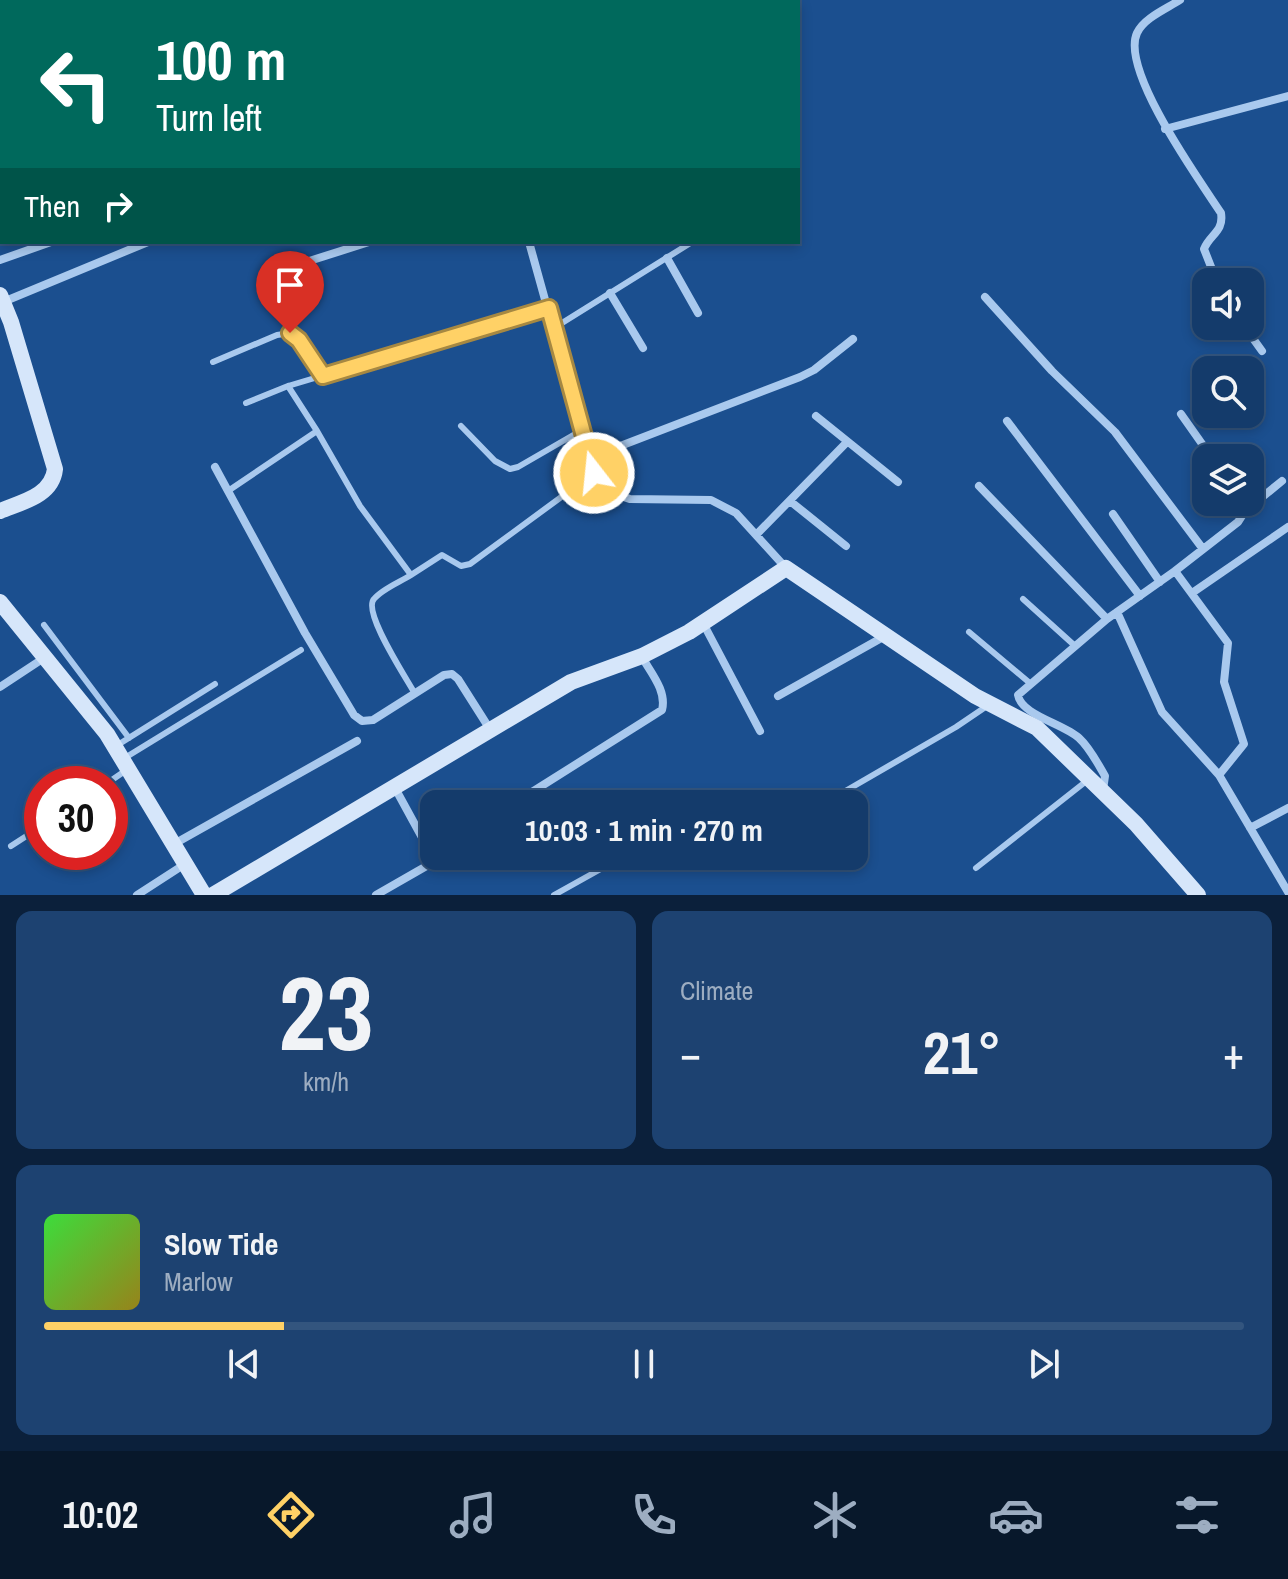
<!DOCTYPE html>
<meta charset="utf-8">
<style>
:root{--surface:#143b6b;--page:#1d4271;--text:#f1f3f6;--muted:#9dadc1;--line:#33557e;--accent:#ffd166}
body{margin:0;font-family:"Archivo Narrow",sans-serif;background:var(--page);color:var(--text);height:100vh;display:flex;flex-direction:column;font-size:30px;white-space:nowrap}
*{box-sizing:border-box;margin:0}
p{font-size:26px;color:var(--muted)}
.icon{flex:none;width:44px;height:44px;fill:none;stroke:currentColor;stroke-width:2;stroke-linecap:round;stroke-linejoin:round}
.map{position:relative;height:895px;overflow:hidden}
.side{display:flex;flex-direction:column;gap:16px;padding:16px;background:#0b203b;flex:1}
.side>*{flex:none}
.hud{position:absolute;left:0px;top:0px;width:800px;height:244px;box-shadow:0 4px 12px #0003,0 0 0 2px var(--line);background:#00695c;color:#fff;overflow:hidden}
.controls{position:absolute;left:1192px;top:268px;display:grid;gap:16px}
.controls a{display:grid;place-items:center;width:72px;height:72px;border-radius:16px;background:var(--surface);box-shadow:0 4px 12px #0003,0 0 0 2px var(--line);font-size:40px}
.speed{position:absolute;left:24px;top:766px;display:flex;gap:16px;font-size:40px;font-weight:700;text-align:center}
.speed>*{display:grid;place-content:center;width:104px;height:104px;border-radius:50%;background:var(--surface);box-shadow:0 4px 12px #0003,0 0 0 2px var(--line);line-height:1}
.speed .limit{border:12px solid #d22;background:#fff;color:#111}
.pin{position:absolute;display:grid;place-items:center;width:68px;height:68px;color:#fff;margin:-82px -34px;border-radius:50% 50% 50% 0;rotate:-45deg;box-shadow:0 0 8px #0007}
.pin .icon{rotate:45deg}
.me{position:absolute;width:88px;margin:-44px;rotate:344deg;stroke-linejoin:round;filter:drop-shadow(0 0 6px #0008)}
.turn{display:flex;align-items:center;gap:28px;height:168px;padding:0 24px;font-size:36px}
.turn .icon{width:104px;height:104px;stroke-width:2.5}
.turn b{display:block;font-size:56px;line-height:68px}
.then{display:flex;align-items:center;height:76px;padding:0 24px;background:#0003;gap:16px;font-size:30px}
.big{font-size:60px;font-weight:700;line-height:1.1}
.side .widget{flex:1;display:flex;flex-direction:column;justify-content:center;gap:12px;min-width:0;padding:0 28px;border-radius:16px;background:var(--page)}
.side .dial{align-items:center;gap:0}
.dial b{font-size:104px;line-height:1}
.song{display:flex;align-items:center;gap:24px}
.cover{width:96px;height:96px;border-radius:12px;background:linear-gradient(135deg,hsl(120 70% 55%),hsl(50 70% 35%))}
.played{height:8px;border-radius:4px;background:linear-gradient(90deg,var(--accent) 20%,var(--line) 20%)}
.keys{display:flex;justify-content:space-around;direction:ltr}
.heat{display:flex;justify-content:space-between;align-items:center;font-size:44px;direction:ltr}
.side .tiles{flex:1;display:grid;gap:16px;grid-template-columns:1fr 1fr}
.widget:last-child{grid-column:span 2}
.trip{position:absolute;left:420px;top:790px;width:448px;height:80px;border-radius:16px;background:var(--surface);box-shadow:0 4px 12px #0003,0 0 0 2px var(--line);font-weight:700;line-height:80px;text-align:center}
.tab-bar{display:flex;height:128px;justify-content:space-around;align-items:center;background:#08182b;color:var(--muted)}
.tab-bar .icon{width:56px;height:56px}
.tab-bar .active{color:var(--accent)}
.tab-bar b{font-size:36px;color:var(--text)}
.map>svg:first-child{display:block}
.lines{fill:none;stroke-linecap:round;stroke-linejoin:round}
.lane{stroke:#a9c9ee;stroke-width:6}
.street{stroke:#a9c9ee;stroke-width:8}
.secondary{stroke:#d6e6fa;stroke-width:16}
.route-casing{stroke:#a68842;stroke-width:20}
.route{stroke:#ffd166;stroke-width:14}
</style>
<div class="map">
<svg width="1288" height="895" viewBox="0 0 1288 895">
<rect width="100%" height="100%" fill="#1b4f8f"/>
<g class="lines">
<path class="lane" d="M554,328L692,242
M213,362L277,335L290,333L299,340L323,376
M288,386L317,431L360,506L411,575C400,582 382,589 374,599C362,612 407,679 415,694
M246,403L288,386L549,308
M461,426L495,461L510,469L518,467L582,430
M228,491L317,431
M411,575L442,555L461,566L470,564L594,473
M1023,599L1074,645
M44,625L129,738
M969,632L1031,684
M116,746L215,684
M123,759L301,650
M106,784L125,771
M823,804L956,727L987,706
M11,846L42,826
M976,868L1089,779
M554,895L624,856"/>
<path class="street" d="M65,0L66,2
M358,0L360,2
M1180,0C1166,9 1144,18 1137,33C1120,70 1200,181 1221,213C1224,232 1210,234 1204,249L1217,282
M99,2L103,0
M628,2V0
M0,33L2,36
M0,58L2,56
M0,100L2,104
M1165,129L1288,96
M0,179H2
M529,242L589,458C596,480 607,494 630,499L711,500L736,513L786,568
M667,258L698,313
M0,260L51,242
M303,263L369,242
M610,293L643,348
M985,297L1052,371L1115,432L1203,549
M3,302L148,242
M1244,326L1262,351
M1181,414L1212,458
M816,416L898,482
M1007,421L1140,596
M589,458L800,377L814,370L853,339
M215,467L305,633L354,715L362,721L373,720L444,675L452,674L458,679L491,731
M979,486L1107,619L1175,571L1228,643L1224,682L1244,744L1219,775L1288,892
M790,501L846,546
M1245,511L1282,481
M1113,514L1160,582
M756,535L847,442
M1175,571L1238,522L1245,511L1243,502
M1192,593L1288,527
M1117,612L1162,712L1219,775
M703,623L760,731
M0,687L44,658
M778,696L885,636
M395,788L436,863
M1103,790L1105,776C1098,764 1090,748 1079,738C1064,724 1021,715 1018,695L1107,619
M513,804L662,710C667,691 651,673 642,657
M1250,828L1288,808
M174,844L357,741
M137,895L185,864
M376,895L444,856"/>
<path class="secondary" d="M0,295L11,322L55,469C52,496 22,502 0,511
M0,602L107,734L204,895
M213,895L571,682L642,656L689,632L786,568L975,696L1037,728L1136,824L1198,895"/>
</g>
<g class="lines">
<g class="route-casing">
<path id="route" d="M290,333L299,340L323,376L549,308L594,473"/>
</g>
<use href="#route" class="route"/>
</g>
</svg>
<div class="controls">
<a><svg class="icon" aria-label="sound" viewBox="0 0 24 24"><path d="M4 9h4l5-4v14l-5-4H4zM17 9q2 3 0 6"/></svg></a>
<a><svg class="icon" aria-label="search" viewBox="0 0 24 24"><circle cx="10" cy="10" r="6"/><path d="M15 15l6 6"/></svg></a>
<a><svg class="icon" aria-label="layers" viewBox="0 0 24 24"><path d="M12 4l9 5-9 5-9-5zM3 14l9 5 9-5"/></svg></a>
</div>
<div class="speed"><div class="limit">30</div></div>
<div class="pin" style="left:290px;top:333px;background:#d93025"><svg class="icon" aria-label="arrive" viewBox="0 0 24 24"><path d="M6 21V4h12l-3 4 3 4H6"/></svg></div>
<svg class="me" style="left:594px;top:473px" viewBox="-20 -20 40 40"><circle r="17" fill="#ffd166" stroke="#fff" stroke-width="3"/><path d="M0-11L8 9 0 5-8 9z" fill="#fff"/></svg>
<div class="trip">10:03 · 1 min · 270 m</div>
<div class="hud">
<div class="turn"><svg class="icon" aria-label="left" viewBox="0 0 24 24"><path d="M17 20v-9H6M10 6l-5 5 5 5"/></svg><div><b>100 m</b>Turn left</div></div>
<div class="then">Then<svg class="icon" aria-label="right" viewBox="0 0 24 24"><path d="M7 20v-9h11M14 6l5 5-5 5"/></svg></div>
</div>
</div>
<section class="side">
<div class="tiles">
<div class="widget dial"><b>23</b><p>km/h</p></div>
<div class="widget"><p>Climate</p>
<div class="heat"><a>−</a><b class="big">21°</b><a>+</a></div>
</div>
<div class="widget">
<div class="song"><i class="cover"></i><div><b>Slow Tide</b><p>Marlow</p></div></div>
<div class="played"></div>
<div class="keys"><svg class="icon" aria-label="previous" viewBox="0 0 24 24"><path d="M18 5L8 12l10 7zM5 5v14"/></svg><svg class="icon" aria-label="pause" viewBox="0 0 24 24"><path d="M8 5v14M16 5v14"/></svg><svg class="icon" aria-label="next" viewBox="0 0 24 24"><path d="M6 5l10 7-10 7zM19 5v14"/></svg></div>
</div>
</div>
</section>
<nav class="tab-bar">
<b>10:02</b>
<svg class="icon active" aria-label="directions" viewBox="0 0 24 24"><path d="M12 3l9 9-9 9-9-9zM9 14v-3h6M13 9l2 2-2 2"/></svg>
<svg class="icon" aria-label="music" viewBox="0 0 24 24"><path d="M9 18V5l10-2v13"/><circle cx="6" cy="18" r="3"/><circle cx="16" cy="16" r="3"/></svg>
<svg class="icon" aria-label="phone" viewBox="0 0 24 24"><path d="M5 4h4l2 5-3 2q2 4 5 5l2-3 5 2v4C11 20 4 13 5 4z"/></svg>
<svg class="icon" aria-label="climate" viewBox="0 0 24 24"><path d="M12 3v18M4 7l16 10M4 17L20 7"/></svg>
<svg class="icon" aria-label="car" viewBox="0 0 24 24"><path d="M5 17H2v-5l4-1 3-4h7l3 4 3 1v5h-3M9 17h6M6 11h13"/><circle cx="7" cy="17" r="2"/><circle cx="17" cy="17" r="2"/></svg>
<svg class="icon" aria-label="filters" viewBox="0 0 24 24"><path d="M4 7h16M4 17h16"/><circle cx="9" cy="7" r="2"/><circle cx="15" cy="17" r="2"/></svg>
</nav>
